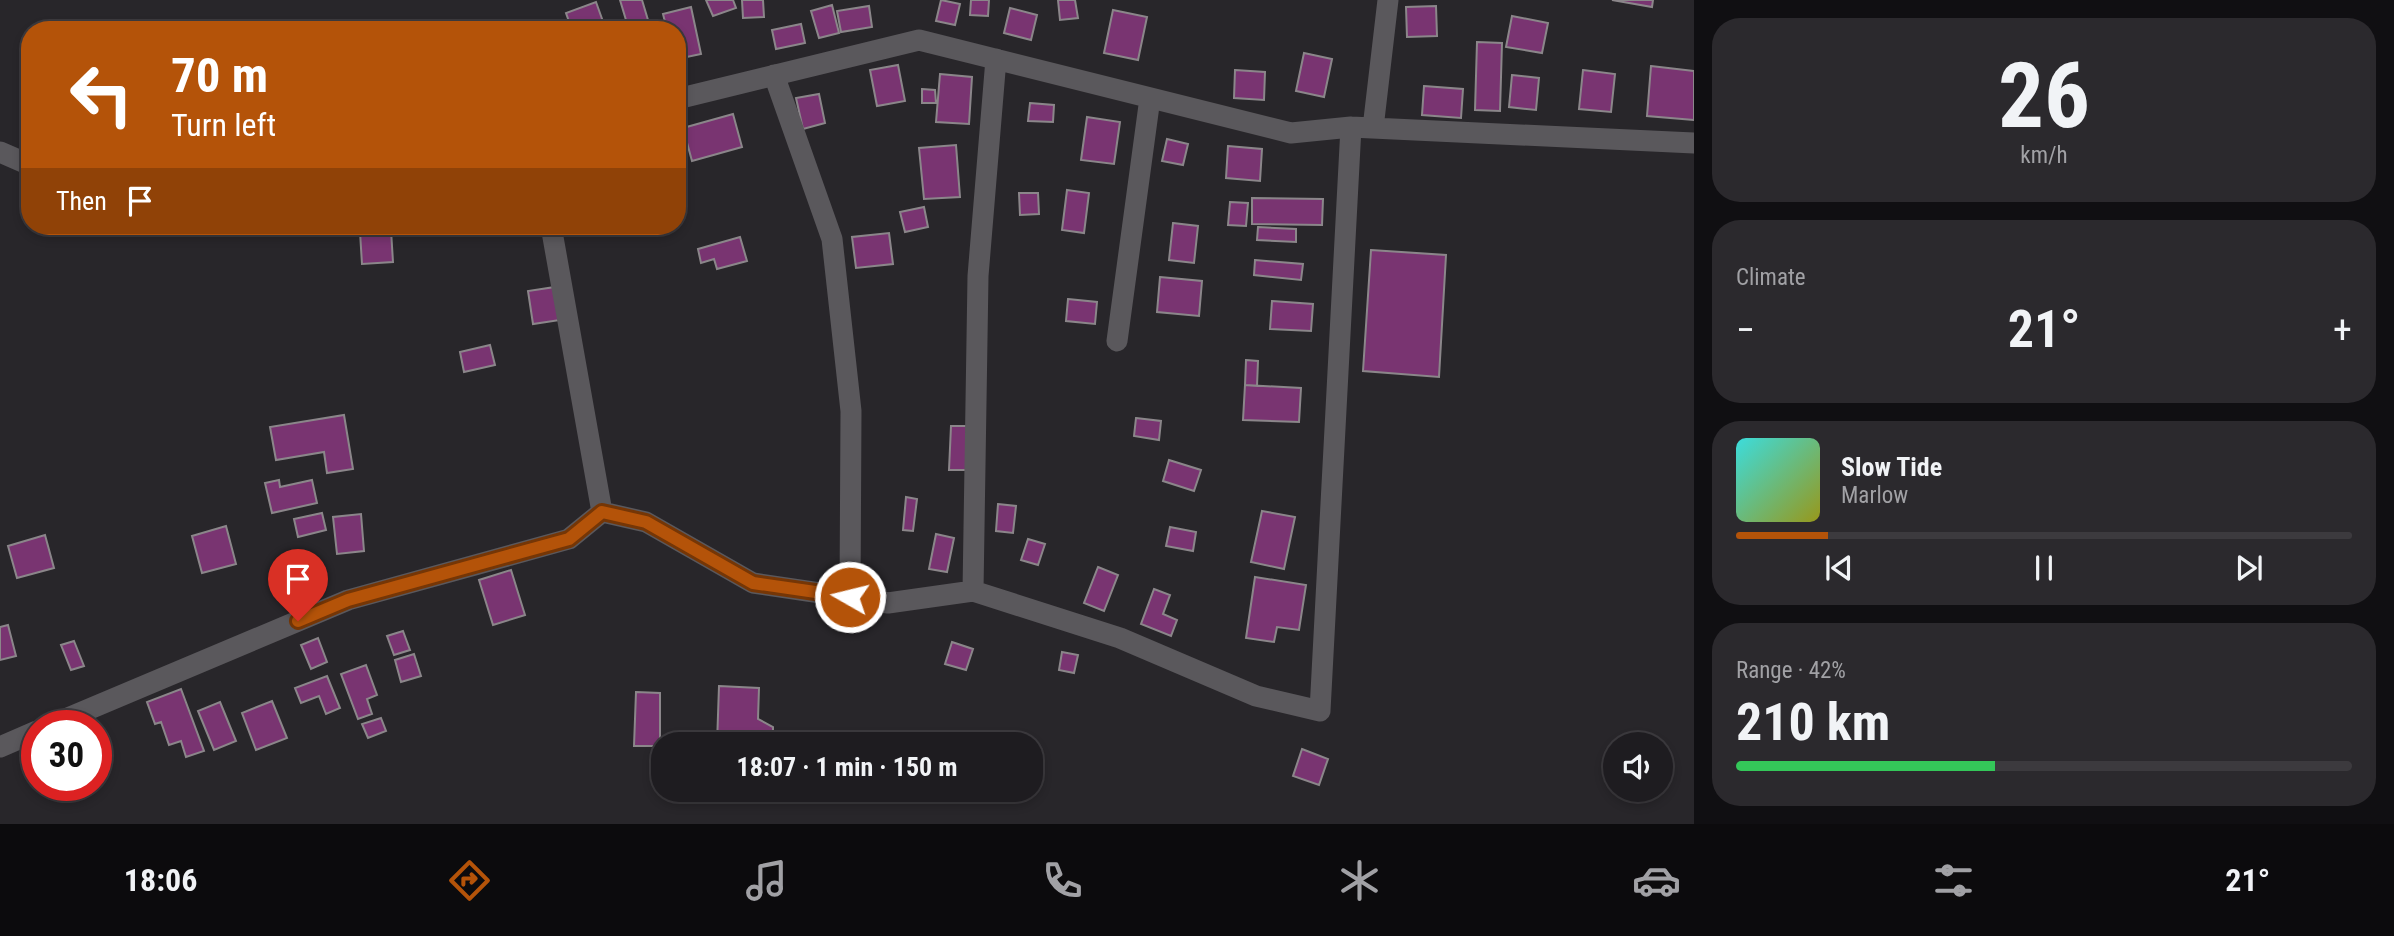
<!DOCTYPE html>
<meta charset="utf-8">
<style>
:root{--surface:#1e1c20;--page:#2b292d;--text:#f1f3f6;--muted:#a1a1a5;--line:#3c3a3e;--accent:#b45309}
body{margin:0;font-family:"Roboto Condensed",sans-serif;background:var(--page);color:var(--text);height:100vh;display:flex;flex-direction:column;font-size:26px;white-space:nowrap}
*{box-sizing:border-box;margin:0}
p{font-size:23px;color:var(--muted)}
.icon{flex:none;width:38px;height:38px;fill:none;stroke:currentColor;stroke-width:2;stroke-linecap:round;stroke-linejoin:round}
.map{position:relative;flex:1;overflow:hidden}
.sheet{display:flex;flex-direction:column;gap:18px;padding:18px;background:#100f12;width:700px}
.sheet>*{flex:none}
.top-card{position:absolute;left:21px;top:21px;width:665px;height:214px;border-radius:28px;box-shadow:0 4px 10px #0003,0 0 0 2px var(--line);background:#b45309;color:#fff;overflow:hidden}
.buttons{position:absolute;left:1603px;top:732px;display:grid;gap:14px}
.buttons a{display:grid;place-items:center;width:70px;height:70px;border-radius:50%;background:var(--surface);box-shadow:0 4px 10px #0003,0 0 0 2px var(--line);font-size:35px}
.speed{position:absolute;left:21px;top:710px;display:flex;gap:14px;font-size:35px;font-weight:700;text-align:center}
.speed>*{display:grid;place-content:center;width:91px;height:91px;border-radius:50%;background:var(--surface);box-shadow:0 4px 10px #0003,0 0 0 2px var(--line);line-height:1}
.speed .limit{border:10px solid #d22;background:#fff;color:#111}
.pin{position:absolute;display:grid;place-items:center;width:60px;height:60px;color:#fff;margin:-72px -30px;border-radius:50% 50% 50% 0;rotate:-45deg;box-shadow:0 0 7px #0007}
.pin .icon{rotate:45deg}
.me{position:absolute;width:77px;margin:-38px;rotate:278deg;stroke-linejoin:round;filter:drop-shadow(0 0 5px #0008)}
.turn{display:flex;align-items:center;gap:24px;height:147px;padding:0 35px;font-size:32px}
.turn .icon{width:91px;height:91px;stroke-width:2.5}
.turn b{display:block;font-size:49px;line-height:60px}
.then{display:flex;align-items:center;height:66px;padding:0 35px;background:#0003;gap:14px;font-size:26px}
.big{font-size:52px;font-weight:700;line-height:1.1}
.sheet .card{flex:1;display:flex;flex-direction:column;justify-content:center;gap:10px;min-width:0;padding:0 24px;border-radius:28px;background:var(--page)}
.sheet .dial{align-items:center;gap:0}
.dial b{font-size:91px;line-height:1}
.song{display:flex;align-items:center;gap:21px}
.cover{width:84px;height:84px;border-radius:10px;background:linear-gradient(135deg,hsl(180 70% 55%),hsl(60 70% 35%))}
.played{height:7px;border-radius:4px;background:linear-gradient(90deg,var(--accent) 15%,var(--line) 15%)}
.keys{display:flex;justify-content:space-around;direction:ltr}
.heat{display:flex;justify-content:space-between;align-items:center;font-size:38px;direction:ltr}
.charge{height:10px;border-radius:5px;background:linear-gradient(90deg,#34c759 42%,var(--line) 0)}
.trip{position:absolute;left:651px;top:732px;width:392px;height:70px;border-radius:28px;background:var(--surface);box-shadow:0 4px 10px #0003,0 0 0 2px var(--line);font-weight:700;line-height:70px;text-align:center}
.tab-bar{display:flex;height:112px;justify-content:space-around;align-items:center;background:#0c0b0d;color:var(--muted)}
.tab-bar .icon{width:49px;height:49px}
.tab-bar .selected{color:var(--accent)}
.tab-bar b{font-size:32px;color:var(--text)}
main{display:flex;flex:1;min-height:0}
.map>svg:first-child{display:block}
.building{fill:#793471;stroke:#8b868a;stroke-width:2}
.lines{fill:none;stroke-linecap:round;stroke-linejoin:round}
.street{stroke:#5a585c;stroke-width:21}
.route-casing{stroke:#753606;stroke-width:18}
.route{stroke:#b45309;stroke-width:12}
</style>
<main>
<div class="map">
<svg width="1694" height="824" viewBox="0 0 1694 824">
<rect width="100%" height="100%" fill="#28262a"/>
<path class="building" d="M620,0H642L651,30H611L609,25L626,20Z
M706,0H733L736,8L713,16Z
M742,0H763L764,17L743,18Z
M941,0L960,4L955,25L936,21Z
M971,0H989L988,16L970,15Z
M1058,0H1075L1078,18L1060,20Z
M1612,0H1653L1652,7Z
M596,2L606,30H572L566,13Z
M832,5L839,33L819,38L811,11Z
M869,6L872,27L841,32L837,11Z
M1436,6L1437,36L1407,37L1406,7Z
M691,7L701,54L677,59V30H667L663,14Z
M1010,8L1037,15L1031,40L1004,33Z
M1113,10L1147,17L1138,60L1104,53Z
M1512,16L1548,23L1542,53L1506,47Z
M801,24L805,43L776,49L772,30Z
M1477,42L1502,43L1500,111L1475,110Z
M1304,53L1332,59L1324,97L1296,91Z
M898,65L905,101L877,106L870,70Z
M1651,66L1694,71V120L1647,116Z
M1235,70L1265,72L1264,100L1234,98Z
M1583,70L1615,74L1611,112L1579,109Z
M940,74L972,77L969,124L936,122Z
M1512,75L1539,78L1536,110L1509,107Z
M1424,86L1463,89L1461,118L1422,115Z
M922,89L935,90L936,103H922Z
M819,94L825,123L803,129L796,98Z
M1030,103L1054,105L1053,122L1028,121Z
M733,114L742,147L692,161L683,128Z
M1087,117L1120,122L1114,164L1081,160Z
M1167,139L1188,144L1183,165L1162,161Z
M956,145L960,197L924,199L919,148Z
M1228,146L1262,149L1260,181L1226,178Z
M1067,190L1089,193L1084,233L1062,230Z
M1019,193H1038L1039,214L1020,215Z
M1252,198L1323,199L1322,225L1252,224Z
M1230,202L1248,203L1246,226L1228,225Z
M924,207L928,227L905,232L900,212Z
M1173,223L1198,226L1194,263L1169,260Z
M1258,227L1296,229V242L1257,240Z
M391,230L393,262L362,264L360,232Z
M889,233L893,264L856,268L852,237Z
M740,237L747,261L717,269L714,259L701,263L698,249Z
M1371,250L1446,255L1439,377L1363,371Z
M1255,260L1303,264L1301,280L1254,275Z
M1160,277L1202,281L1199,316L1157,312Z
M555,287L560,320L533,324L528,291Z
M1068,299L1097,302L1095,324L1066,321Z
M1272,301L1313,304L1311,331L1270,329Z
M490,345L495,365L464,372L460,352Z
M1246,360L1258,361L1257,386L1245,385Z
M1245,385L1301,388L1299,422L1243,420Z
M344,415L353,469L327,473L324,452L276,460L270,427Z
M1136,418L1161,421L1159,440L1134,436Z
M951,426H967L966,470H949Z
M1169,460L1201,470L1194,491L1163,481Z
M279,480L280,487L312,480L317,503L272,513L265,483Z
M906,497L917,499L913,531L903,530Z
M998,504L1016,506L1013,533L996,531Z
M1262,511L1295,517L1284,569L1251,562Z
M322,513L326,530L298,537L294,519Z
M361,514L364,551L337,554L333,517Z
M226,526L236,564L202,573L192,536Z
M1170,527L1196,532L1193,551L1166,546Z
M936,534L954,538L947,572L929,569Z
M45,535L54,568L17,578L8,546Z
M1028,539L1045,544L1038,565L1021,560Z
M1098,567L1118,575L1104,611L1084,603Z
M511,570L525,615L493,625L479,580Z
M1255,577L1306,585L1299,630L1277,627L1274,642L1246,638Z
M1154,589L1170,595L1163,614L1177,620L1171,636L1141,624Z
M8,625L16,656L0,660V627Z
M403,631L410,650L394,655L387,636Z
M318,638L327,662L311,669L301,645Z
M74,641L84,666L71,670L61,645Z
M952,642L973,649L966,670L945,664Z
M1062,652L1078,655L1074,673L1059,670Z
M414,654L421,676L401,682L395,660Z
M366,665L377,695L367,699L372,714L358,719L341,674Z
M327,676L340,708L326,714L319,696L301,703L295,688Z
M719,686L759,688L758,719L773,727V744H717Z
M181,689L204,751L186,757L181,741L169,745L161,722L155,724L147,702Z
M636,692L660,693V746H634Z
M272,701L287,738L256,750L242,713Z
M220,702L236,741L214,750L198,711Z
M381,718L386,731L368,738L362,724Z
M1302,749L1328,759L1319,785L1293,776Z"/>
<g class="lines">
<path class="street" d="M774,75L832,239L851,411L850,597
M677,99L919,40L1291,133L1351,127L1694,143
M1373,128L1388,0
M0,152L30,165
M551,226L602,512
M1117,341L1150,98
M973,591L978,276L996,59
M49,726L348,600L569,539L602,512L646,522L753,583L888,603L973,591L1120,638L1256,696L1320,711L1351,127
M0,747L37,731"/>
</g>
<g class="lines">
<g class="route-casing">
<path id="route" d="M298,621L348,600L569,539L602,512L646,522L753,583L850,597"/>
</g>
<use href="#route" class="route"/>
</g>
</svg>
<div class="buttons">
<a><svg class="icon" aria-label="sound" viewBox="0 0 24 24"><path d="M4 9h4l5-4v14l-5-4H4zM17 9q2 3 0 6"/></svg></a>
</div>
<div class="speed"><div class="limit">30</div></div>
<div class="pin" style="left:298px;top:621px;background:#d93025"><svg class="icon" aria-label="arrive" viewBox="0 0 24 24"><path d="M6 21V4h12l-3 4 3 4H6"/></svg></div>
<svg class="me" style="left:850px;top:597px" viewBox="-20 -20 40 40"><circle r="17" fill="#b45309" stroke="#fff" stroke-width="3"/><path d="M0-11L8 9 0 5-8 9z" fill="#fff"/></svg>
<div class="trip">18:07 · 1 min · 150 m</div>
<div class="top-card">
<div class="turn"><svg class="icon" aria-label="left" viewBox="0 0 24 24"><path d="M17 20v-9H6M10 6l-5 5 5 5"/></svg><div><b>70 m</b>Turn left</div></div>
<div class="then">Then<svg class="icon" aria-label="arrive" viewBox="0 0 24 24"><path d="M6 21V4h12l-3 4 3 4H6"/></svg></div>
</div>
</div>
<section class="sheet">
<div class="card dial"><b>26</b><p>km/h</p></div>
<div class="card"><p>Climate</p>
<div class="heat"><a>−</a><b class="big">21°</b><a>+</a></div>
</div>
<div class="card">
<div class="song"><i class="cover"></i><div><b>Slow Tide</b><p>Marlow</p></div></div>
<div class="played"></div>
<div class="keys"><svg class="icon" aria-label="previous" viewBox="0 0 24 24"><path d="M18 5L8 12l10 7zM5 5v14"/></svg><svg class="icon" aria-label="pause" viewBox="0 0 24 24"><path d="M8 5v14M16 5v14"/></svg><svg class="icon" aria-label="next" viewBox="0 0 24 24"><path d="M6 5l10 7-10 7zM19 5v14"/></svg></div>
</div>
<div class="card"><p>Range · 42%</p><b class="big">210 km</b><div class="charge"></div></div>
</section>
</main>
<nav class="tab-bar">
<b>18:06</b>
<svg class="icon selected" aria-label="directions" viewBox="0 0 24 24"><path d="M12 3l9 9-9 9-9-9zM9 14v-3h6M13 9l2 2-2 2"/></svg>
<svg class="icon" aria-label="music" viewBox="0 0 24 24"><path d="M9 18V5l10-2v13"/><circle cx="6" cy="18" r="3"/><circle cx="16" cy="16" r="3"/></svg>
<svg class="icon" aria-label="phone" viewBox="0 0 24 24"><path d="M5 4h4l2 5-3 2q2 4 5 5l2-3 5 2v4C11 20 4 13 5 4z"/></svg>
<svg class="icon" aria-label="climate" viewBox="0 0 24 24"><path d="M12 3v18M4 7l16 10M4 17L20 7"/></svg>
<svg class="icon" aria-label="car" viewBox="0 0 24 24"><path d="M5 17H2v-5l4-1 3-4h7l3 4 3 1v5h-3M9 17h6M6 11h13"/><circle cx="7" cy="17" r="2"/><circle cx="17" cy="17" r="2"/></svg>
<svg class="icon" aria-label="filters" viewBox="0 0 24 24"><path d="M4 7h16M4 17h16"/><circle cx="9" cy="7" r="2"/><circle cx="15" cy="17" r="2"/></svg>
<b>21°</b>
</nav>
